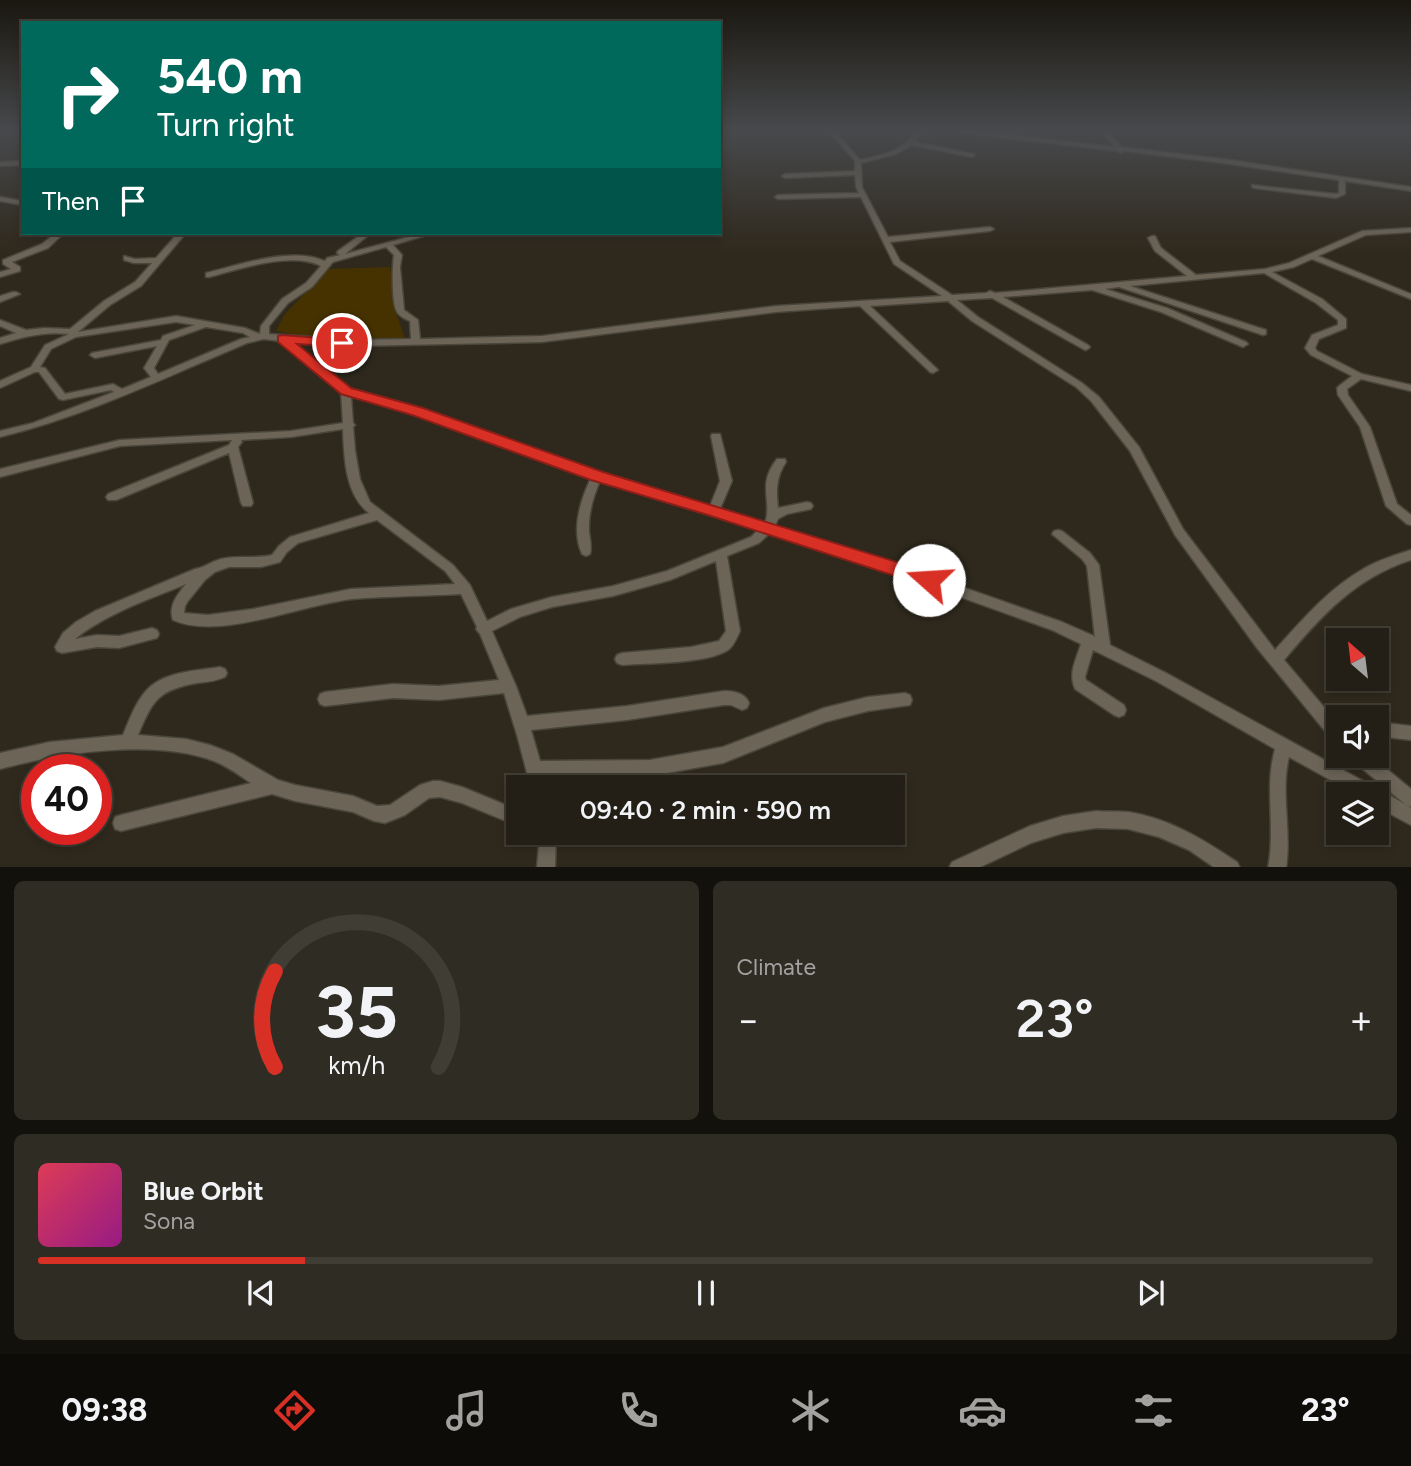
<!DOCTYPE html>
<meta charset="utf-8">
<style>
:root{--surface:#231f16;--page:#2f2c23;--text:#f1f3f6;--muted:#a3a2a1;--line:#403d35;--accent:#d93025}
body{margin:0;font-family:Figtree,sans-serif;background:var(--page);color:var(--text);height:100vh;display:flex;flex-direction:column;font-size:26px;white-space:nowrap}
*{box-sizing:border-box;margin:0}
p{font-size:23px;color:var(--muted)}
.icon{flex:none;width:38px;height:38px;fill:none;stroke:currentColor;stroke-width:2;stroke-linecap:round;stroke-linejoin:round}
.map{position:relative;height:867px;overflow:hidden}
.drawer{display:flex;flex-direction:column;gap:14px;padding:14px;background:#13110c;flex:1}
.drawer>*{flex:none}
.guide{position:absolute;left:21px;top:21px;width:700px;height:214px;border-radius:0px;box-shadow:0 4px 10px #0003,0 0 0 2px var(--line);background:#00695c;color:#fff;overflow:hidden}
.needle{width:46px;rotate:332deg}
.fabs{position:absolute;left:1326px;top:628px;display:grid;gap:14px}
.fabs a{display:grid;place-items:center;width:63px;height:63px;border-radius:0px;background:var(--surface);box-shadow:0 4px 10px #0003,0 0 0 2px var(--line);font-size:35px}
.speed{position:absolute;left:21px;top:754px;display:flex;gap:14px;font-size:35px;font-weight:700;text-align:center}
.speed>*{display:grid;place-content:center;width:91px;height:91px;border-radius:50%;background:var(--surface);box-shadow:0 4px 10px #0003,0 0 0 2px var(--line);line-height:1}
.speed .limit{border:10px solid #d22;background:#fff;color:#111}
.pin{position:absolute;display:grid;place-items:center;width:60px;height:60px;color:#fff;margin:-30px;border:4px solid #fff;border-radius:50%;box-shadow:0 2px 7px #0007}
.me{position:absolute;width:77px;margin:-38px;rotate:289deg;stroke-linejoin:round;filter:drop-shadow(0 0 5px #0008)}
.turn{display:flex;align-items:center;gap:24px;height:147px;padding:0 21px;font-size:32px}
.turn .icon{width:91px;height:91px;stroke-width:2.5}
.turn b{display:block;font-size:49px;line-height:60px}
.then{display:flex;align-items:center;height:66px;padding:0 21px;background:#0003;gap:14px;font-size:26px}
.big{font-size:52px;font-weight:600;line-height:1.1}
.drawer .card{flex:1;display:flex;flex-direction:column;justify-content:center;gap:10px;min-width:0;padding:0 24px;border-radius:10px;background:var(--page)}
.drawer .dial{align-items:center;gap:0}
.dial svg{height:182px;overflow:visible;fill:none;stroke:var(--line);stroke-width:7;stroke-linecap:round;text-anchor:middle}
.dial text{fill:var(--text);stroke:none}
.song{display:flex;align-items:center;gap:21px}
.cover{width:84px;height:84px;border-radius:10px;background:linear-gradient(135deg,hsl(350 70% 55%),hsl(310 70% 35%))}
.played{height:7px;border-radius:4px;background:linear-gradient(90deg,var(--accent) 20%,var(--line) 20%)}
.keys{display:flex;justify-content:space-around;direction:ltr}
.heat{display:flex;justify-content:space-between;align-items:center;font-size:38px;direction:ltr}
.drawer .tiles{flex:1;display:grid;gap:14px;grid-template-columns:1fr 1fr}
.card:last-child{grid-column:span 2}
.trip{position:absolute;left:506px;top:775px;width:399px;height:70px;border-radius:0px;background:var(--surface);box-shadow:0 4px 10px #0003,0 0 0 2px var(--line);font-weight:600;line-height:70px;text-align:center}
.tab-bar{display:flex;height:112px;justify-content:space-around;align-items:center;background:#0e0c09;color:var(--muted)}
.tab-bar .icon{width:49px;height:49px}
.tab-bar .on{color:var(--accent)}
.tab-bar b{font-size:32px;color:var(--text)}
.map>svg:first-child{display:block}
.green{fill:#463200}
.lines{fill:none;stroke-linecap:round;stroke-linejoin:round}
.minor-casing{stroke:#49453a;stroke-width:3}
.minor{fill:#6b6457;fill-rule:evenodd}
.route{fill:#d93025;stroke:#8d1f18;stroke-width:2}
</style>
<div class="map">
<svg width="1411" height="868" viewBox="0 0 1411 868">
<rect width="100%" height="100%" fill="#2f291d"/>
<path class="green" d="M390,267L397,316L405,338H314L276,331L284,315L329,269Z"/>
<g class="lines">
<g class="minor-casing">
<path id="minor" d="M829,131H835L860,160C880,156 906,150 917,131H923L915,142L974,154L975,155L972,157L912,145L896,154L861,163L862,187L888,237L990,227L994,229L990,231L890,242L900,261L952,295L986,293L990,291L995,293L1187,276L1155,251L1148,238L1152,236H1155L1161,248L1196,275L1265,269L1289,263L1362,231L1411,228V232L1366,235L1318,256L1411,294V299L1312,259L1294,267L1272,272L1322,299L1346,319V328L1319,339L1315,348L1317,351L1362,374L1411,385V391L1361,379L1347,389L1348,395L1370,427L1397,504L1411,515V525L1407,524L1386,506L1360,427L1338,395L1337,388L1339,386L1352,376L1311,355L1305,348L1312,335L1338,325V320L1316,303L1264,273L1130,286L1266,330V334L1263,335L1119,287L1105,289L1167,308L1246,342L1248,344L1243,347L1161,312L1092,290L1003,297L1088,345L1090,347L1088,349L1085,350L992,298L957,300L978,317L1082,383L1099,397L1139,447L1183,529L1275,650C1302,620 1329,588 1365,568C1379,560 1395,555 1411,550V560C1355,578 1321,616 1284,660L1339,725V744L1334,742L1257,648L1175,535L1130,451L1091,401L1076,387L972,321L948,301L870,306L936,368L938,370L933,373L930,372L860,306L776,312L542,342L354,346L292,342L349,389L422,410L601,473L710,506L720,481L711,436L712,434H720L732,481L720,509L765,523C773,500 756,486 777,459H785L786,462C776,477 776,491 778,508L807,502L811,503L813,506L811,509L787,514L778,519L775,526L882,559L1062,622L1094,636L1095,638L1087,566L1082,559L1052,534L1054,531L1058,530L1062,531L1090,553L1099,565L1110,645L1166,673L1405,804L1353,761L1351,756H1371L1411,789V807L1406,805L1411,808V825L1377,807V794H1356L1289,757C1280,793 1292,831 1286,868H1268C1276,828 1264,788 1275,749L1156,681L1093,650L1085,677L1086,680L1124,705L1126,710L1124,715L1119,717L1114,715L1075,689C1068,673 1076,660 1081,644L1052,630L874,566L770,533L759,543L727,556L740,631C737,637 734,646 728,650C707,664 648,663 622,665L617,663L615,659L617,655L622,653L691,647L719,641L726,631L716,561L670,580L613,596L552,607L520,617L492,631L516,686L527,716L627,706L724,691C734,691 745,693 749,703L747,708L742,710L731,705H724L627,720L531,730L540,761L650,760L723,747L824,708L868,697L905,693L910,695L912,700L910,705L868,711L825,722L723,763L650,776L544,777L547,788H531L517,735L504,693L439,700L393,698L325,706L320,704L318,699L320,694L325,692L393,684L439,686L499,680L480,634L476,629L477,627L461,594C425,596 388,596 353,599C303,604 219,641 173,620C168,606 177,595 186,584C148,600 107,613 75,639L97,635L119,636L152,628L157,630L159,634L157,638L119,648L97,647L62,653L57,651L55,647L63,633L76,622L95,611L195,569C204,568 212,561 221,559C238,555 255,559 272,555L279,546L290,537L369,513C345,495 344,457 343,429L291,437L241,440L242,442L238,447L253,503L251,506H243L241,503L229,453L116,500H108L106,497L108,494L229,445L232,440L120,446L0,477V469L120,440L291,431L343,423L341,392L279,341L264,339L247,343C166,377 86,416 0,437V431L33,423L114,392L111,390L63,400L59,399L39,372H35L0,388V381L31,367L45,345L69,334C44,331 23,337 0,344V338L16,333L0,326V320L26,330L44,328L70,329L104,301L135,282L152,263H134L124,260V256L135,259L156,258L178,233H186L141,286L110,305L78,332L176,316L245,328L260,334L261,326L282,299L306,283L321,266C290,251 241,269 209,277H206V273C240,265 291,246 325,261L327,258L340,255L337,253L338,251L363,233H371L345,254L423,233H434L393,245L402,255L400,267L404,310L418,320L420,339L542,336L776,306L942,296L894,264L861,197L778,199L775,197L778,195L859,193L856,187L855,175L785,178L782,176L785,174L855,171V161ZM386,247L394,255C392,266 392,301 396,310C398,316 405,319 410,321L411,339L354,340L269,334V326L288,303L312,287L333,262ZM176,322L195,325L163,336L161,340L92,353L90,355L95,358L157,346L144,368L151,377L122,389L113,384L65,394L45,368L40,367L51,349L76,337ZM206,327L243,333L250,337L241,339L158,374L154,368L169,340ZM351,396L414,414L591,478C580,501 571,530 582,554L586,556L590,554C592,547 590,540 589,532C588,514 593,497 600,481L758,530L751,537L667,571L613,586L552,597L511,609L487,621L470,585L453,565L370,502L360,479L355,450L353,427L355,425L353,423ZM377,520L445,571L455,584L351,589L253,609L208,615L184,613L185,606L188,601L205,580L215,572L229,567H261L280,562L287,552L298,543Z
M960,131H978L1114,147L1102,131H1108L1121,147L1223,159L1411,187V191L1345,181V194L1336,198L1254,188L1252,187V185L1336,194L1339,193V180L1223,163L1124,151L1121,153L1118,151L963,133Z
M23,161V165L0,166V162Z
M0,197L23,201V205L0,201Z
M56,233H64L48,248L12,262L20,267V271L0,277V272L11,269L3,264V260L42,244Z
M13,292H16L20,294L0,302V296Z
M220,667L225,669L227,673L225,677C216,681 207,682 197,683C158,690 153,700 138,735L186,739L210,745L233,754L278,780L295,785L353,796L377,806L390,805L420,785L433,781H440L462,787L518,810V826L462,803L440,797L429,798L405,815L385,823L374,821L353,812L295,801L272,794L121,831L115,829L113,823L115,817L121,815L251,783C239,775 227,766 214,761C154,738 60,753 0,769V753L50,742L123,735C129,721 135,703 146,691C163,671 197,671 220,667Z
M1377,722L1411,726V740L1377,736Z
M1096,811C1106,812 1118,811 1128,812C1169,818 1204,840 1237,862L1240,868H1215L1189,850L1159,837L1128,829L1096,828L1063,833L1031,843L978,868H949L952,862L1030,826L1063,816Z
M540,833H556L555,868H537Z"/>
</g>
<use href="#minor" class="minor"/>
</g>
<linearGradient id="sky" x2="0" y2="1"><stop stop-color="#1a1710"/><stop offset="0.52" stop-color="#47494c"/><stop offset="1" stop-color="#47494c" stop-opacity="0"/></linearGradient>
<rect width="1411" height="252" fill="url(#sky)"/>
<path class="route" d="M282,335L346,340V346L342,347L297,344L351,388L423,408L603,472L936,574L939,580L936,585L929,587L708,515L591,480L412,415L341,394L278,342V336Z"/>
</svg>
<div class="fabs">
<a><svg class="needle" viewBox="-14 -14 28 28"><path d="M0-13l5 13h-10z" fill="#e53935"/><path d="M0 13l5-13h-10z" fill="#a3a2a1"/></svg></a>
<a><svg class="icon" aria-label="sound" viewBox="0 0 24 24"><path d="M4 9h4l5-4v14l-5-4H4zM17 9q2 3 0 6"/></svg></a>
<a><svg class="icon" aria-label="layers" viewBox="0 0 24 24"><path d="M12 4l9 5-9 5-9-5zM3 14l9 5 9-5"/></svg></a>
</div>
<div class="speed"><div class="limit">40</div></div>
<div class="pin" style="left:342px;top:343px;background:#d93025"><svg class="icon" aria-label="arrive" viewBox="0 0 24 24"><path d="M6 21V4h12l-3 4 3 4H6"/></svg></div>
<svg class="me" style="left:929px;top:580px" viewBox="-20 -20 40 40"><circle r="19" fill="#fff"/><path d="M0-13L10 11 0 6-10 11z" fill="#d93025"/></svg>
<div class="trip">09:40 · 2 min · 590 m</div>
<div class="guide">
<div class="turn"><svg class="icon" aria-label="right" viewBox="0 0 24 24"><path d="M7 20v-9h11M14 6l5 5-5 5"/></svg><div><b>540 m</b>Turn right</div></div>
<div class="then">Then<svg class="icon" aria-label="arrive" viewBox="0 0 24 24"><path d="M6 21V4h12l-3 4 3 4H6"/></svg></div>
</div>
</div>
<section class="drawer">
<div class="tiles">
<div class="card dial"><svg viewBox="0 0 100 80">
<path d="M14 69A42 42 0 1 1 86 69"/>
<path d="M14 69A42 42 0 0 1 14 27" stroke="#d93025"/>
<text x="50" y="56" font-size="32" font-weight="700">35</text>
<text x="50" y="72" font-size="11">km/h</text>
</svg></div>
<div class="card"><p>Climate</p>
<div class="heat"><a>−</a><b class="big">23°</b><a>+</a></div>
</div>
<div class="card">
<div class="song"><i class="cover"></i><div><b>Blue Orbit</b><p>Sona</p></div></div>
<div class="played"></div>
<div class="keys"><svg class="icon" aria-label="previous" viewBox="0 0 24 24"><path d="M18 5L8 12l10 7zM5 5v14"/></svg><svg class="icon" aria-label="pause" viewBox="0 0 24 24"><path d="M8 5v14M16 5v14"/></svg><svg class="icon" aria-label="next" viewBox="0 0 24 24"><path d="M6 5l10 7-10 7zM19 5v14"/></svg></div>
</div>
</div>
</section>
<nav class="tab-bar">
<b>09:38</b>
<svg class="icon on" aria-label="directions" viewBox="0 0 24 24"><path d="M12 3l9 9-9 9-9-9zM9 14v-3h6M13 9l2 2-2 2"/></svg>
<svg class="icon" aria-label="music" viewBox="0 0 24 24"><path d="M9 18V5l10-2v13"/><circle cx="6" cy="18" r="3"/><circle cx="16" cy="16" r="3"/></svg>
<svg class="icon" aria-label="phone" viewBox="0 0 24 24"><path d="M5 4h4l2 5-3 2q2 4 5 5l2-3 5 2v4C11 20 4 13 5 4z"/></svg>
<svg class="icon" aria-label="climate" viewBox="0 0 24 24"><path d="M12 3v18M4 7l16 10M4 17L20 7"/></svg>
<svg class="icon" aria-label="car" viewBox="0 0 24 24"><path d="M5 17H2v-5l4-1 3-4h7l3 4 3 1v5h-3M9 17h6M6 11h13"/><circle cx="7" cy="17" r="2"/><circle cx="17" cy="17" r="2"/></svg>
<svg class="icon" aria-label="filters" viewBox="0 0 24 24"><path d="M4 7h16M4 17h16"/><circle cx="9" cy="7" r="2"/><circle cx="15" cy="17" r="2"/></svg>
<b>23°</b>
</nav>
